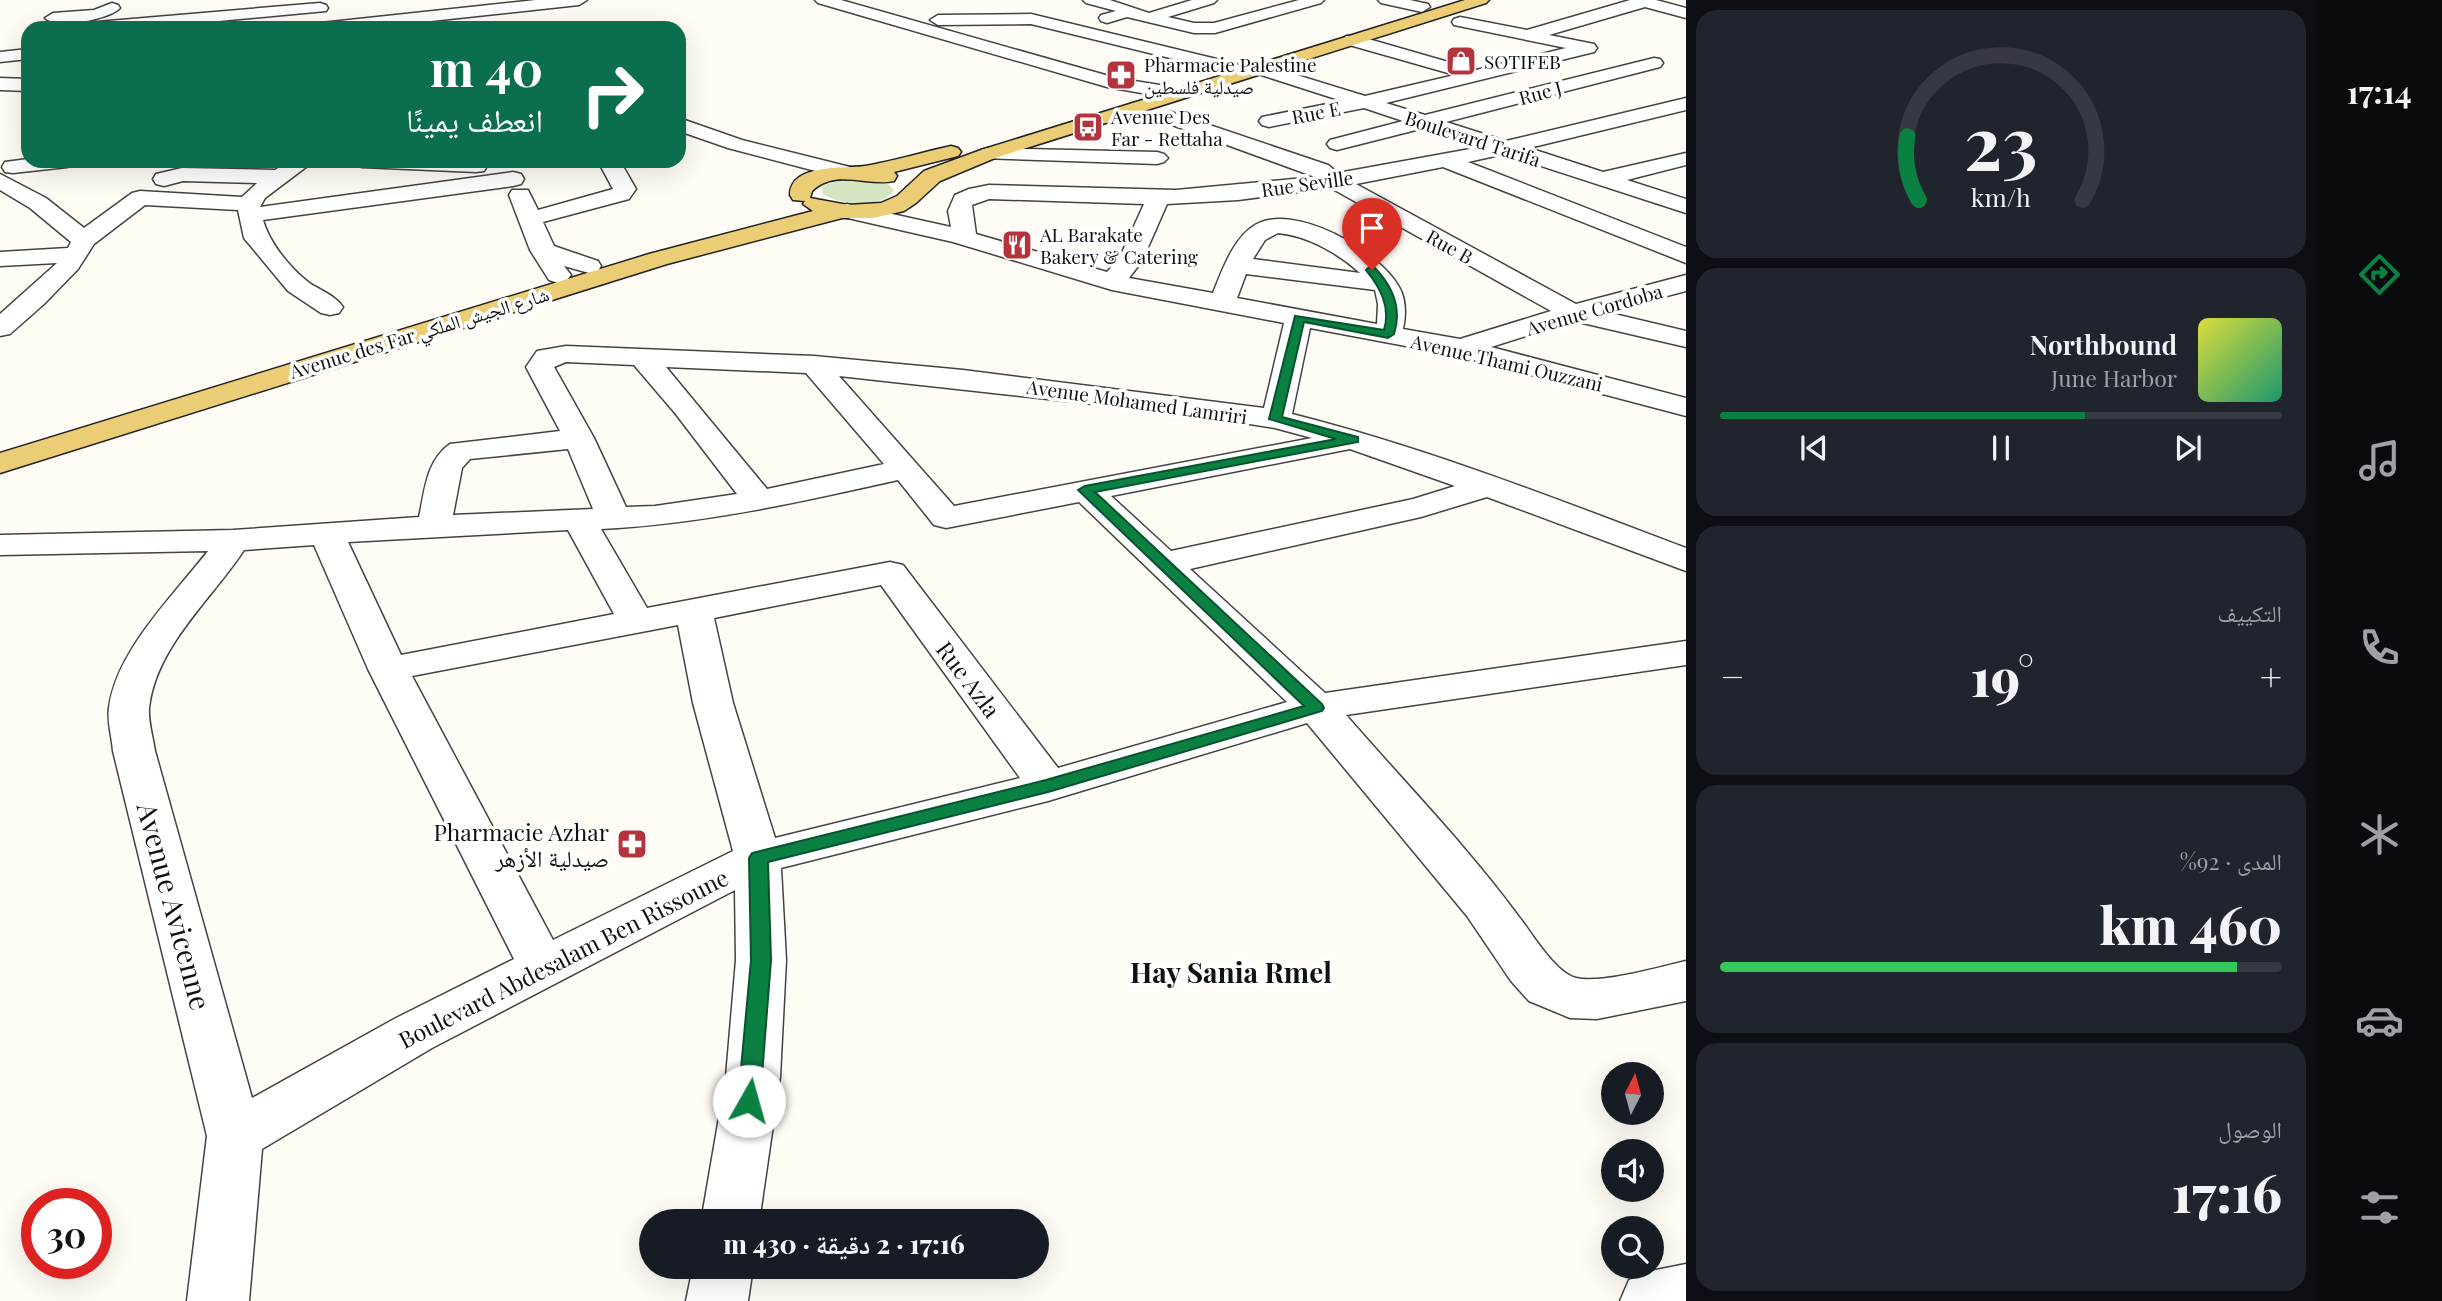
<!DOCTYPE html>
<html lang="ar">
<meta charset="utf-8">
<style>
:root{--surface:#171b24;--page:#20242c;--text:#f1f3f6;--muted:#9ea1a6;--line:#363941;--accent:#0b8043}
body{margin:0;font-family:"Playfair Display","Noto Naskh Arabic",serif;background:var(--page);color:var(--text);direction:rtl;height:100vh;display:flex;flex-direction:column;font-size:26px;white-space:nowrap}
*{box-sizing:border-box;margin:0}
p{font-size:23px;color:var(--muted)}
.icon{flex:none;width:38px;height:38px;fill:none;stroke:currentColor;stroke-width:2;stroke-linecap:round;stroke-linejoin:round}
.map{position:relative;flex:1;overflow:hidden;direction:ltr}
.side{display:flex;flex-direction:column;gap:10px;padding:10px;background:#0d0f14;width:630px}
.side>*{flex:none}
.guide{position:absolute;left:21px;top:21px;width:665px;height:147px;border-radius:21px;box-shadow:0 7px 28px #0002;direction:rtl;background:#0b6e4f;color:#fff;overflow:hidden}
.needle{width:46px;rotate:6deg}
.tools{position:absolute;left:1601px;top:1062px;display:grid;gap:14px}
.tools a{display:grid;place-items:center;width:63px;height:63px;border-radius:50%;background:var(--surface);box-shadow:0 7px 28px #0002;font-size:35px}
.speed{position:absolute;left:21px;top:1188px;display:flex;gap:14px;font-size:35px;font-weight:700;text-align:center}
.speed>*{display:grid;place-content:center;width:91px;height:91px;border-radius:50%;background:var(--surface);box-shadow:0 7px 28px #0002;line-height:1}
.speed .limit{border:10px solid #d22;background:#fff;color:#111}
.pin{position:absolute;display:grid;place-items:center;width:60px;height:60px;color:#fff;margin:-72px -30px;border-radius:50% 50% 50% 0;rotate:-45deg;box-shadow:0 0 7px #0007}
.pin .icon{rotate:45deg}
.me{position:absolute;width:77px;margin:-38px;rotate:7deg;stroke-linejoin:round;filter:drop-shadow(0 0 5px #0008)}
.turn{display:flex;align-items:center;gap:24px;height:147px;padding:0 28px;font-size:32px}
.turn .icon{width:91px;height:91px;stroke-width:2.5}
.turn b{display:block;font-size:49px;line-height:60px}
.big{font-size:52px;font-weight:800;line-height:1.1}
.side .tile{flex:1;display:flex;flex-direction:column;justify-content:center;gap:10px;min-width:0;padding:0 24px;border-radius:21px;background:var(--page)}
.side .dial{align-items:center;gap:0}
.dial svg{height:182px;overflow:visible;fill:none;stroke:var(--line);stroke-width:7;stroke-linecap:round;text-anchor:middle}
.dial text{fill:var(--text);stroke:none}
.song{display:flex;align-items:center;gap:21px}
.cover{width:84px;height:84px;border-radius:10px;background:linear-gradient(135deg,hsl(60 70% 55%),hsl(160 70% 35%))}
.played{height:7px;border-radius:4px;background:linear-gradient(90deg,var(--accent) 65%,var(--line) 65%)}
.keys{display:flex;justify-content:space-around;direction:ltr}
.heat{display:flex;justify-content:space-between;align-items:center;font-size:38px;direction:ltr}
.charge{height:10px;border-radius:5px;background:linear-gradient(90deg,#34c759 92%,var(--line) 0)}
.trip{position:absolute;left:639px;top:1209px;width:410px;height:70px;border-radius:35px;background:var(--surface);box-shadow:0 7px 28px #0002;font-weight:800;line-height:70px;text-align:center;direction:rtl}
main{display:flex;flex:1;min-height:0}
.tab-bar{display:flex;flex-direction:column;width:126px;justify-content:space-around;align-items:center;background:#090b0e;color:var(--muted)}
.tab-bar .icon{width:49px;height:49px}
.tab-bar .selected{color:var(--accent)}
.tab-bar b{font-size:32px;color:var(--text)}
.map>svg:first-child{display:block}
.green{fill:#d4e6bf}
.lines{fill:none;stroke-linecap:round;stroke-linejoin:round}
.minor-casing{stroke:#434343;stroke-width:3}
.major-casing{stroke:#212121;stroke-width:3}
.minor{fill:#fff;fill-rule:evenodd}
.major{fill:#ebcd76;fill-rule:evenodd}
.route{fill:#0b8043;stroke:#07532c;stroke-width:2}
.labels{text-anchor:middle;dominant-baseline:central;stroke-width:7;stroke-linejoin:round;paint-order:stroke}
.far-poi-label{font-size:19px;fill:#101010;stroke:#fff;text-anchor:start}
.far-street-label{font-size:19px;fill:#101010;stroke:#fff}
.street-label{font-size:23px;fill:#101010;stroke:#fff}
.poi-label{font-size:23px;fill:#101010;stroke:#fff;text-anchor:end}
.near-street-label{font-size:28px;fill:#101010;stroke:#fff}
.near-neighbourhood-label{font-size:28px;font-weight:bold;fill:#101010;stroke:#fff}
</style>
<main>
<nav class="tab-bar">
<b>17:14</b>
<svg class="icon selected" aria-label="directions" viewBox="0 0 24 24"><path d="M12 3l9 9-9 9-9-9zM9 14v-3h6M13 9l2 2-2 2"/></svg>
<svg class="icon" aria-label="music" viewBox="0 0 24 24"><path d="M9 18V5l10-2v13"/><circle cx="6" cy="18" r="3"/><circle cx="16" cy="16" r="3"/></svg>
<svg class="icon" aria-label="phone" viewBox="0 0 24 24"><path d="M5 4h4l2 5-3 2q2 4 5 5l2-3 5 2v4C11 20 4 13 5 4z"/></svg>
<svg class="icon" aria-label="climate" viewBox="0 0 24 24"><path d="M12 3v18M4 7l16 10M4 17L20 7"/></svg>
<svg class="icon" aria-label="car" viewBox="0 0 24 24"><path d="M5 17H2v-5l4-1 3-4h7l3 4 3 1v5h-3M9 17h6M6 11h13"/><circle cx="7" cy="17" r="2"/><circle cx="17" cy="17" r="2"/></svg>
<svg class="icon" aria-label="filters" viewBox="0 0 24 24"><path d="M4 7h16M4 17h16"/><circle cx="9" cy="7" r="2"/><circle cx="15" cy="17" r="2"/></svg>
</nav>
<section class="side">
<div class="tile dial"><svg viewBox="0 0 100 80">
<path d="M14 69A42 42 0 1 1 86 69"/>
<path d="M14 69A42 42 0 0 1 9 41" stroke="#0b8043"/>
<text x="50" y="56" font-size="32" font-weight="700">23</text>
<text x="50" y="72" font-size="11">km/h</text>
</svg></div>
<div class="tile">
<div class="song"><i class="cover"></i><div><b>Northbound</b><p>June Harbor</p></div></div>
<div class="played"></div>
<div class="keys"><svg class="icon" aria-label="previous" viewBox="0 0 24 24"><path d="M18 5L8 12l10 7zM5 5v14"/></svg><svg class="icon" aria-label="pause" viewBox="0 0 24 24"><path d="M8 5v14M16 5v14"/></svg><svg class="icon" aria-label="next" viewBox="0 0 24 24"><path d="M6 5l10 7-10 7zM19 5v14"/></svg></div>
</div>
<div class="tile"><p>التكييف</p>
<div class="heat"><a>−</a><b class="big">19°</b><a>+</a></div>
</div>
<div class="tile"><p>المدى · 92%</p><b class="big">460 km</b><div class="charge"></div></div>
<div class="tile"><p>الوصول</p><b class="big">17:16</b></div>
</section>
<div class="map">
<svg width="1686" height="1301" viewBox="0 0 1686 1301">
<rect width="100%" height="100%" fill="#fefcf4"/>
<path class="green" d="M847,178C862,179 887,176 894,191C879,209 841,205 823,194L822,186Z"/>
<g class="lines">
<g class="minor-casing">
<path id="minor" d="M536,0H587L579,5L366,28H313L321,23Z
M815,0H841L1116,78L1166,86L1168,90L1159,96L1107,87L818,3Z
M1083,0H1110L1149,13L1192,0H1217L1214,3L1168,17L1194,23H1214L1299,0H1324L1321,3L1215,33H1194L1127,17L1107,23L1101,21L1099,18L1101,15L1116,11L1086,3Z
M1378,0H1410L1428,4L1430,7L1422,12L1381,3Z
M1630,0H1656L1686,8V18L1645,7L1549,35L1594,44L1597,48L1594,52L1386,103L1425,115L1654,58L1660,59L1663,63L1660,67L1446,122L1506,141L1686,98V110L1529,148L1603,172L1686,153V165L1627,180L1686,199V213L1504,154L1468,162L1686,247V263L1443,167L1356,184L1576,304L1686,275V291L1606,312L1686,331V347L1574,321L1491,347L1686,398V416L1459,356L1310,328L1292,414C1427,448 1556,499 1686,548V571L1487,497L1421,517L1190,569L1325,693L1686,641V665L1346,715C1404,782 1467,846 1519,917C1532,933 1555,973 1576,978C1602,984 1659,967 1686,961V1001L1597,1019L1570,1018L1529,1001L1511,981L1467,916L1307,723L1048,801L781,868L786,960L780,1077L759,1222H701L726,1077L736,960L735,890L432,1048L262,1149L249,1301H187L207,1136L113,751C112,737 107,722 109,708C116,651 174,595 208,551L0,555V535L233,530L419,517C425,490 426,461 450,444L560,431L526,367L537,351L566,346L814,356L963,370L1264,408L1284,323L1112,290L953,242L839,216L836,211L839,206L847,204L951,227L948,211L955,195L969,189L989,185L1176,190L1315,177L1164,122L1161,118L1171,112L1328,165L1338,173L1481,147L1424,128L1337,150L1330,148L1327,144L1330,140L1403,121L1364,108L1269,127L1262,125L1259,121L1262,117L1342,101L1255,73L1252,69L1261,64L1365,96L1455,75L1346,44L1344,40L1346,36H1358L1476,70L1566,48L1454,25L1452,22L1454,19L1460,17L1527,30ZM1331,188L1551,311L1460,339L1403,329C1406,315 1406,299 1399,287C1379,251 1295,202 1255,225C1233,238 1222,271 1213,293L1129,278L1142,261L1167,204L1238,200ZM989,199L1144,204L1119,259L1107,272L976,234L972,205ZM1278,233C1308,236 1338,253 1360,273L1253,259L1265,240ZM1246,274L1375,290L1378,304L1377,324L1237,298ZM566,362L634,365L675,413L737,494L655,506L626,507L594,438L554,367ZM666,367L806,373L884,464L767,489ZM839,376L1191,415L1275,428L1312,438L954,506ZM568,449L593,509L453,515L462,468L470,459ZM1350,449L1455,486L1413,499L1171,551L1111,496ZM898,480L934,525L946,528L1079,502L1287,702L1058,768L903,565L890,562L647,608L601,529C702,524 800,502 898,480ZM568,530L614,614L401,655L348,542ZM314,545L368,669L514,959L396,1018L252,1098L155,751C153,737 148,722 149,708C156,646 212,599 244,550ZM881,585L1020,778L775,838L733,703L714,618ZM678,625L693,703L733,851L553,940L412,676Z
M112,3L118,5L120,8C109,20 56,29 45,18L53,13L94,10Z
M320,3L326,5L328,8L326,11L143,28H77L85,23Z
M1031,14L1237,64L1240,68L1231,73L1031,24L938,25L930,20L938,15Z
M28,49V59L0,62V52Z
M0,78L28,79V91L0,90Z
M679,118L742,140L854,168L857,173L854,178L846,179L728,148L679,131Z
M988,148L1157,152L1164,154L1168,158L1164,162L1157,164L981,158L978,154L981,150Z
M28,159V161H78L74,165L67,167L13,173L5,172L2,167L5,162Z
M289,161H314L265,198L260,207L513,172L521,174L524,179L521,184L513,186L263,220C269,242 289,267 308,282C319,290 335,295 343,307L339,313L330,315L321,313L288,291L244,238L238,210L145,205L94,244L78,269L44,304L10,334L0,336V314L57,263L0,266V252L68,248L71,242L30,208L0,190V174L46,198L84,228L132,193L140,191L242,197L257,183L183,181L164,186L156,184L153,179L156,174L182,168L275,170Z
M351,161H482L487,166L484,171L476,172L362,167L355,165Z
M598,161H620L636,189L629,199L543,222L554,246L598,261L601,266L598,271L589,273L564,266L571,275L567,280L558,283L549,280L530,250L509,195L512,190H528L538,210L613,189Z
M1686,1264V1301H1620L1629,1280L1651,1271Z
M693,1267H753L748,1301H686Z"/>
</g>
<g class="major-casing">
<path id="major" d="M1465,0H1489L1486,3L995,158L940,181L916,203L904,211L873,218H842L667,264L0,473V453L649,254L813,211L803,204L805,201L793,200L790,195C790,163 845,169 865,166C894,161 923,152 951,146L958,148L961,152L958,156L894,172L897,176L894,181C867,187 836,168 812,191L810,198L848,205L881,203L897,196L924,171L981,150Z"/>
</g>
<use href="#minor" class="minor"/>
<use href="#major" class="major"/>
</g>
<path class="route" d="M1368,268H1375C1393,287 1402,309 1394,334L1388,338L1304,322L1282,417L1358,437V442L1095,492L1322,704L1324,708L1322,711L1048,792L768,862L771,960L760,1101L757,1108L749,1111L741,1108L738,1101L751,960L749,858L752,853L1046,780L1304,706L1078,490L1085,486L1336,439L1269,419L1295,316L1384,330C1391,307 1380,287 1366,270Z"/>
<defs>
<g id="shop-square" transform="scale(1.575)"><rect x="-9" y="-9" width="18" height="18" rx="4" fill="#b3343c" stroke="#fff"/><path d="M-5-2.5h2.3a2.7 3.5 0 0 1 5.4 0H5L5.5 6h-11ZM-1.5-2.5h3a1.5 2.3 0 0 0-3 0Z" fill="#fff"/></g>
<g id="pharmacy-square" transform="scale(1.575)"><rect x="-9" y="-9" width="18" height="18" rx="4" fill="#b3343c" stroke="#fff"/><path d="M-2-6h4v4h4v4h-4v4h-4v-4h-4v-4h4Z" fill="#fff"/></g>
<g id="bus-square" transform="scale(1.575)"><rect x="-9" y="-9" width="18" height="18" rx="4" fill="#b3343c" stroke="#fff"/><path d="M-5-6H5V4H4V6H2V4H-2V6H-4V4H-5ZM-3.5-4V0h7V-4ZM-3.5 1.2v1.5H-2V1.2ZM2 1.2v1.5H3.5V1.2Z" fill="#fff"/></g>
<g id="restaurant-square" transform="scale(1.575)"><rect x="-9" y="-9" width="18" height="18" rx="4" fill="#b3343c" stroke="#fff"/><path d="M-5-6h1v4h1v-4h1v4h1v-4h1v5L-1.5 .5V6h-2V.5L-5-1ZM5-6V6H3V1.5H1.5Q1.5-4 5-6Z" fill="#fff"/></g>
</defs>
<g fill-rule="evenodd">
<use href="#shop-square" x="1461" y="61"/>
<use href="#pharmacy-square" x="1121" y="75"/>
<use href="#bus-square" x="1088" y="127"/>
<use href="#restaurant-square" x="1017" y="245"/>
<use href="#pharmacy-square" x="632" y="844"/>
</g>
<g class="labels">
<g class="far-poi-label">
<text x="1484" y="61">SOTIFEB</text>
<text x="1144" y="64">Pharmacie Palestine<tspan x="1144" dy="22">صيدلية فلسطين</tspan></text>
<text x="1111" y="116">Avenue Des<tspan x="1111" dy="22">Far - Rettaha</tspan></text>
<text x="1040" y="234">AL Barakate<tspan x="1040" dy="22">Bakery &amp; Catering</tspan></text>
</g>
<g class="far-street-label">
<text transform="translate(1540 92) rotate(-15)">Rue J</text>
<text transform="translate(1316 112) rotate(-11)">Rue E</text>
<text transform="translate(1473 138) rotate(18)">Boulevard Tarifa</text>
<text transform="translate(1307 183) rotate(-8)">Rue Seville</text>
<text transform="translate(1450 246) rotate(29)">Rue B</text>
<text transform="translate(1594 309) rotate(-16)">Avenue Cordoba</text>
<text transform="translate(419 332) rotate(-17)">Avenue des Far شارع الجيش الملكي</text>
<text transform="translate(1507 362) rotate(13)">Avenue Thami Ouzzani</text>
<text transform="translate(1137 401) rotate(8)">Avenue Mohamed Lamriri</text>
</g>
<g class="street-label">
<text transform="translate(969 679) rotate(53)">Rue Azla</text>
<text transform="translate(563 958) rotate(-27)">Boulevard Abdesalam Ben Rissoune</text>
</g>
<g class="poi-label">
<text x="609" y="831">Pharmacie Azhar<tspan x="609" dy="26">صيدلية الأزهر</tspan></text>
</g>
<g class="near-street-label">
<text transform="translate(175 906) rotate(75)">Avenue Avicenne</text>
</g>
<g class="near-neighbourhood-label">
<text x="1231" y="971">Hay Sania Rmel</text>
</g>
</g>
</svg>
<div class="tools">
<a><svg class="needle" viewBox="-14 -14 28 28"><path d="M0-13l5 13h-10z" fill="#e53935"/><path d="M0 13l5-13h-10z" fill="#9ea1a6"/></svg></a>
<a><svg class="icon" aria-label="sound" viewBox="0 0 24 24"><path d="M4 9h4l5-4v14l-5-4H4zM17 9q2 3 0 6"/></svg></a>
<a><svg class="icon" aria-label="search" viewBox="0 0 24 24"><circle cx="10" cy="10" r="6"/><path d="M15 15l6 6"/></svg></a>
</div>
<div class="speed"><div class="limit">30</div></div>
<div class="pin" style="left:1372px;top:270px;background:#d93025"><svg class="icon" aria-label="arrive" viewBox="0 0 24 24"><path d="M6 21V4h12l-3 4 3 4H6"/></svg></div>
<svg class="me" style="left:749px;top:1101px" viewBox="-20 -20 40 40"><circle r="19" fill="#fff"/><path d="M0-13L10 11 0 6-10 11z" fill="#0b8043"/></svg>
<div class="trip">17:16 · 2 دقيقة · 430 m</div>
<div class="guide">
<div class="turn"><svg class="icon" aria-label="right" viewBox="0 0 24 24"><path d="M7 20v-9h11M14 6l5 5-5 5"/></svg><div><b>40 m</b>انعطف يمينًا</div></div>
</div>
</div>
</main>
